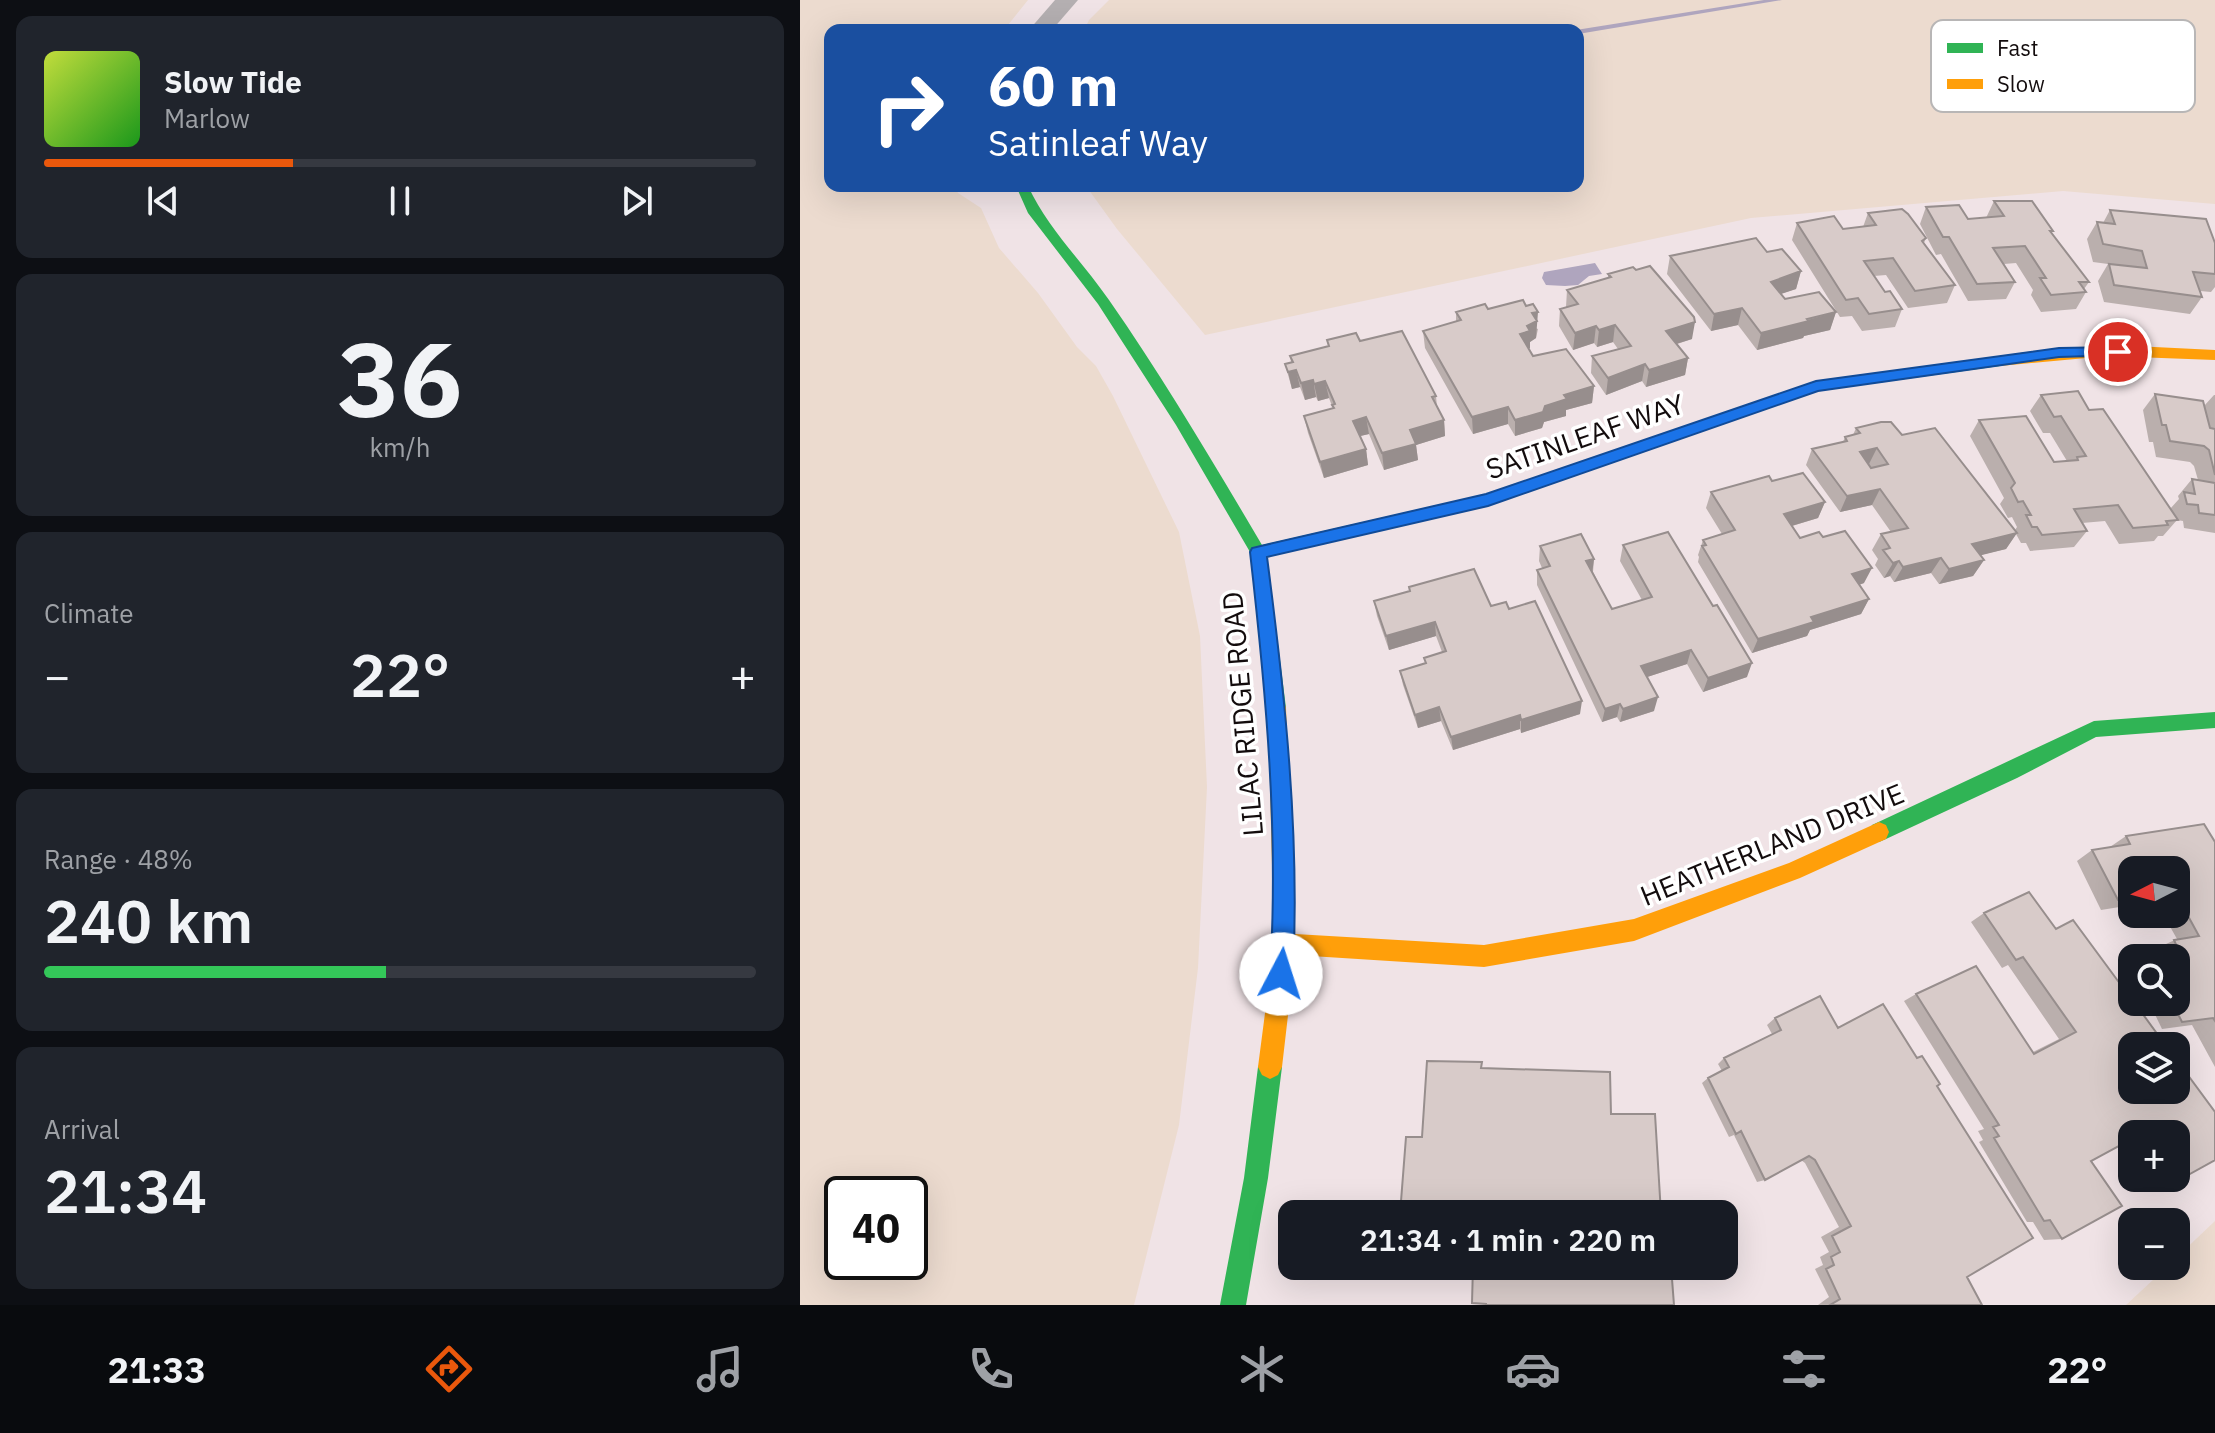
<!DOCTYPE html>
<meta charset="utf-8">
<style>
:root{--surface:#171b24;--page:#20242c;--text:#f1f3f6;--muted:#9ea1a6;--line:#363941;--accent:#ea580c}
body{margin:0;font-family:"IBM Plex Sans",sans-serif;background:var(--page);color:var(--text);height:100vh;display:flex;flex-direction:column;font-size:30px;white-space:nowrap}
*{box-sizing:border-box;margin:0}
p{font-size:26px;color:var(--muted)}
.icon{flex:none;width:44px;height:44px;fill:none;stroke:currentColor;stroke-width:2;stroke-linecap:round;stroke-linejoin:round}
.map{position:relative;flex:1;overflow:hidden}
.sheet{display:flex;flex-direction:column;gap:16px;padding:16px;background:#0d0f14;width:800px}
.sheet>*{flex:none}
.guide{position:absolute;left:24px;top:24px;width:760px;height:168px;border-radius:16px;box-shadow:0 8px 32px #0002;background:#1a4fa0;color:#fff;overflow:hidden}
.needle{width:52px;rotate:264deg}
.tools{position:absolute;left:1318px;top:856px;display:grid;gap:16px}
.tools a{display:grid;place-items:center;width:72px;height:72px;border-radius:16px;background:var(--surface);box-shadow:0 8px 32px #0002;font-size:40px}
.speed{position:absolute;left:24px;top:1176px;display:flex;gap:16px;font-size:40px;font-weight:700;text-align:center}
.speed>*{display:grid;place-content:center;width:104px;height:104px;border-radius:50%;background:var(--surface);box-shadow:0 8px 32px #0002;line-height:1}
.speed .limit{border:4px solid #111;border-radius:12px;background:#fff;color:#111}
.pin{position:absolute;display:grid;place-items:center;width:68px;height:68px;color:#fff;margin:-34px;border:4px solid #fff;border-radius:50%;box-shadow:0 2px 8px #0007}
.me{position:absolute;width:88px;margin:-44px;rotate:5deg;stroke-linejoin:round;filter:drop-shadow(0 0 6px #0008)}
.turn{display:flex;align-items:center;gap:28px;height:168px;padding:0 32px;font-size:36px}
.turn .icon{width:104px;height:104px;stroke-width:2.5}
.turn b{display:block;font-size:56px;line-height:68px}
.big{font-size:60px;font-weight:600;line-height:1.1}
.sheet .tile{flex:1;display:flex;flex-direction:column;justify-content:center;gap:12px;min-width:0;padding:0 28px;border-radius:16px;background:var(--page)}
.sheet .dial{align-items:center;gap:0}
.dial b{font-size:104px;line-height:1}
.song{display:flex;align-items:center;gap:24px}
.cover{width:96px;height:96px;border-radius:12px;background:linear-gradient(135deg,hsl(70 70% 55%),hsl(120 70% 35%))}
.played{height:8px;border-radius:4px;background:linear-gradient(90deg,var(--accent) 35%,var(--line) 35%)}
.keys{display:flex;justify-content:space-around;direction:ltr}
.heat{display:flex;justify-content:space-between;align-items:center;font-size:44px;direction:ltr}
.charge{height:12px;border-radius:6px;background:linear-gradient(90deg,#34c759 48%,var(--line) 0)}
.trip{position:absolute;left:478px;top:1200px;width:460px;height:80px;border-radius:16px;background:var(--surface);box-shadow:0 8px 32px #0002;font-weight:600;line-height:80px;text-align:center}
.dock{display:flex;height:128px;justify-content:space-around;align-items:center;background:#090b0e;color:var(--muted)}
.dock .icon{width:56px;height:56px}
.dock .on{color:var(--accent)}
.dock b{font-size:36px;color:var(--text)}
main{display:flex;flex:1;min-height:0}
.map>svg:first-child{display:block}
.green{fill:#ecdbcf;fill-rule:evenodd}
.water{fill:#afa5be}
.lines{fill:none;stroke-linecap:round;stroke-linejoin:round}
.stream{fill:#afa5be;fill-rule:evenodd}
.street{fill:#b4afb1;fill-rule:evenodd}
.fast{fill:#30b455;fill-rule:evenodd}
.slow{fill:#ff9f0a;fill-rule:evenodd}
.wall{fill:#baafad}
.shaded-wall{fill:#978e8d}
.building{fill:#d8cbc9;stroke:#978e8d;stroke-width:2;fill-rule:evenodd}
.route{fill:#1a73e8;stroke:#114b97;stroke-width:2}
.labels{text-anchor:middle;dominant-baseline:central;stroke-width:7;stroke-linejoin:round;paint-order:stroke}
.street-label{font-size:28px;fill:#130c0d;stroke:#fff}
.key{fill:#fff;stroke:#b8b6b6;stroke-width:2}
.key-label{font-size:22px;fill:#130c0d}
</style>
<main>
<section class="sheet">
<div class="tile">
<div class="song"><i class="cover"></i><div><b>Slow Tide</b><p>Marlow</p></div></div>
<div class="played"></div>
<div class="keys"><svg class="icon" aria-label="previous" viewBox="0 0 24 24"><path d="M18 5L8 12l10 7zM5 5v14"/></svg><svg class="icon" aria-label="pause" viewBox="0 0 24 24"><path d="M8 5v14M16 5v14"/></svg><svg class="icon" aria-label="next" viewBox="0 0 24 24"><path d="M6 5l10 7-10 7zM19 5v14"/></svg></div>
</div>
<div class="tile dial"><b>36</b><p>km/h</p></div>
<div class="tile"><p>Climate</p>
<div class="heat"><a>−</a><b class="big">22°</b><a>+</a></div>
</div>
<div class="tile"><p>Range · 48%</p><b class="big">240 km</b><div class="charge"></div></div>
<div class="tile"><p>Arrival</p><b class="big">21:34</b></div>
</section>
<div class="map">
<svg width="1415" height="1305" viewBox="0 0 1415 1305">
<rect width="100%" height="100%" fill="#f0e3e6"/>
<path class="green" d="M0,0H228L204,30H30V186H154L158,193L181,208L199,248L238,293L277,347L296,366L313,396L379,532L400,636L407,787L398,968L379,1125L334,1305H0ZM42,1194H110V1262H42Z
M309,0H1415V204L1263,191L951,218L405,335L317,229L286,186H778V30H284L289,20Z
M1415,1221V1305H1326L1368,1266H1376V1258Z"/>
<path class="water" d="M795,263L802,274L789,276L778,285L765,286L746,285L742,278L744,272Z"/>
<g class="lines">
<path class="stream" d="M964,0H982L778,34L776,30Z"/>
<path class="street" d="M255,0H278L252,30H229Z"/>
<path class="fast" d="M216,186H228C248,229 282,261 309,300C364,379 413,462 462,545L686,494L1016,381L1200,356L1207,361L1200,366L1018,391L688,506L467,556L486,708L484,714L477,716L470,714L468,708L450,552L376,425L298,304L228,213Z
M1415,712V728L1296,737L1217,778L1086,839L1079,842L1072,839L1069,832L1072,825L1294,721Z
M470,1055L478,1059L482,1067L468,1178L446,1305H420L444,1178L458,1067L462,1059Z"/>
<path class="slow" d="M1334,346L1415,350V360L1308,356L1200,366L1193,361C1207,348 1310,347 1334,346Z
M477,700L484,702L486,708L495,934L684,945L834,919L989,863L1079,822L1086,825L1089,832L1086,839L1000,878L834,941L684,967L495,955L482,1067L478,1075L470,1079L462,1075L458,1067L474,944L468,708L470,702Z"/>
</g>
<path class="wall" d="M1194,201L1253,231L1251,234L1289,282L1284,289L1286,292L1276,309L1241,312L1231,295L1233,290L1216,263L1204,264L1215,282L1206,299L1168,301L1141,254L1136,255L1120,224L1126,207L1168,219L1186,218Z
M1310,210L1415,243V287L1411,292L1400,291L1402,297L1390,314L1304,302L1298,281L1308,264L1293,262L1287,239L1297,222L1303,223Z
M1068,213L1126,238L1124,243L1155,285L1147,303L1108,308L1086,275L1074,276L1085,292L1102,309L1095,327L1062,331L1052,316L1040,317L992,240L997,223L1043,229L1063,227Z
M967,252L1001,271L996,289L980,294L985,299L1036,312L1030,330L1004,336L1003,338L957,350L938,325L911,331L867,274L870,256Z
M808,274L892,339L877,344L888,358L885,375L846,387L842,381L806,395L791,373L792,356L818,349L813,342L797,347L794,343L773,350L759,326L760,309L766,307L767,290L808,278Z
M688,309L738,329L736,338L730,342L729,349L733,356L794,386L792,403L766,410V416L744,422L742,428L715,436L708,424L673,434L625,348L623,331L656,322V312Z
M527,340L560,341L636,396L637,407L644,420L645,436L616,445L618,460L584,470L569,434L560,436L566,449L568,465L524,478L508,433L504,416L533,408L532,406L529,398L518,401L516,397L505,400L500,387L492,389L485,364L491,362L490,356L528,346Z
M1355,394L1404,406L1414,395H1415V533L1384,528L1383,521L1377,520L1363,536H1358L1354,541L1319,544L1305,521L1282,523L1287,531L1274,547L1230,551L1226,543H1221L1216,534L1206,549L1180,555L1184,560L1173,576L1139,584L1131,573L1094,582L1090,576L1084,578L1075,565L1078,559L1072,550L1081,534L1091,532L1072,505L1040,512L1006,465L1012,449L1043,442L1045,437L1053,435L1056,428L1102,435L1215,530L1217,527L1212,517L1208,518L1200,504L1204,498L1170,436L1179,420L1254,462L1267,461L1250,433H1243L1230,411L1241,395L1289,410L1370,509L1379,499L1378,496L1392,479L1398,480L1394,466L1390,462L1356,457L1353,442H1349L1343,410Z
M972,481L1025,502L1018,518L992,526L1000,538L1023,537L1064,583L1059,585L1069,599L1061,614L1010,630L1007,636L952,653L898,562L899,557L898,555L903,540L922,534L906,508L911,492Z
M823,545L947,677L903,692L887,664L847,677L854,711L820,722L817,717L802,722L737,585V570L742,568L739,561L740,546L794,559L793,572L812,609L842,600L820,561Z
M574,601L691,606L709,609L780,714L721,733L720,729L653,750L641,721L618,728L603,685L600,671L625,663L624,658L642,652L636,636L589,650L577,616Z
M1326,836L1415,842V1067L1392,1025L1362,1029L1349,1002H1376V958H1340L1348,954L1357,953L1355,949L1377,939L1363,914H1376V870H1332V905L1301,910L1277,861L1292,850L1310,847Z
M1229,892L1256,929L1273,920L1332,1000V1002H1334L1366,1046H1332V1090H1376V1059L1415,1112V1160L1379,1180L1358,1183L1355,1178H1376V1134H1332V1145L1329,1141L1291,1161L1322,1206L1262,1239L1244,1240L1233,1222H1227L1179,1142L1183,1140L1178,1131L1184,1129L1104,1001L1116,994L1176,966L1233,1052L1259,1039L1208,965L1202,968L1171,922L1184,913Z
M975,1018L1038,1028L1117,1058L1137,1086L1167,1277L1182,1305H1018L1029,1297L1015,1269L1023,1265L1020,1257L1029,1252L1021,1237L1039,1227L1005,1163L1001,1160L965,1180L957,1182L934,1135L929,1137L902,1083L908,1078L922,1071L918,1064L924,1058L972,1034L967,1025Z"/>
<path class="shaded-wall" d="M1001,271L996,289L966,299L971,282Z
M942,308L938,325L911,331L914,314Z
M738,312L736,338L730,342V348L720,351V334L727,326L732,313Z
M1036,312L1030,330L1004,336L1003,338L957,350L961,333Z
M895,322L892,339L863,348L866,331Z
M815,325L813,342L797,347L799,330Z
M796,326L794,343L773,350L775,333Z
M888,358L885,375L846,387L849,370Z
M845,364L842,381L806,395L808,378Z
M496,370L500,387L492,389L488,372Z
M513,380L516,397L505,400L501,383Z
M525,381L529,398L518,401L514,384Z
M794,386L792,403L766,410V416L744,422L742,428L715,436V420L745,406L764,395Z
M708,407V424L673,434L672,417Z
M566,417L569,434L556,437L553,421Z
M644,420L645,436L616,445L618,460L584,470L582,453L610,430Z
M1077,448L1069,464L1052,468L1060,452Z
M566,449L568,465L524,478L520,462Z
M1080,489L1072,505L1040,512L1047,496Z
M1025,502L1018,518L978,530L984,514Z
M1217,533L1206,549L1162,560L1172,544Z
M1141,558L1131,573L1094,582L1103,567Z
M794,559L792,574L786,561Z
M1184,560L1173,576L1139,584L1149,569Z
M1099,561L1090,576L1084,578L1093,563Z
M1072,568L1064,583L1044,590L1052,574Z
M1069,599L1061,614L1010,630L1007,636L952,653L958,639L1011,617Z
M635,622L636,636L589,650L586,636Z
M891,650L887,664L838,680L841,666Z
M952,663L947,677L903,692L908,678Z
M858,697L854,711L820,722L823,709Z
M782,701L780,714L721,733V720Z
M820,704L817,717L802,722L805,709Z
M639,707L641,721L618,728L615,715Z
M720,715V729L653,750L651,737Z"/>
<path class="building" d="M1194,201H1232L1253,231H1250L1289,282H1279L1286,292L1251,295L1240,278H1246L1225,246L1193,248L1215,282L1177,284L1149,237H1143L1126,207L1159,205L1168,219L1204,216Z
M1102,209L1108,214L1126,238L1122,241L1155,285L1115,291L1093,258L1064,261L1085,292L1090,291L1102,309L1069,314L1058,298L1046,300L997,223L1034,216L1043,229L1076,225L1068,213Z
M1310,210L1406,219L1415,243V274L1393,272L1402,297L1314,285L1309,264L1347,268L1342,251L1303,244L1297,222L1315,224Z
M956,238L967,252L982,249L1001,271L971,282L985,299L1019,292L1036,312L1007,319L1009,321L961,333L942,308L914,314L870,256Z
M850,266L894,317L895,322L866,331L888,358L849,370L845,364L808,378L792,356L831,346L815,325L799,330L796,326L775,333L760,309L778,304L767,290L811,277L808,274L833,267L836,270Z
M723,300L726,306L733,304L738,312L732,313L737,321L727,326L730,331L720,334L733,356L766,349L794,386L764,395L767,399L745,406L743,412L715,420L708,407L672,417L623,331L661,320L656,312L685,304L688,309Z
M602,331L636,396L632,397L644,420L610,430L616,444L582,453L566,417L553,421L566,449L520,462L504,416L534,408L532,405L535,404L525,381L514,384L513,380L501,383L496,370L488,372L485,364L493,362L490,356L529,346L527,340L556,333L560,341Z
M1278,391L1289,410L1303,409L1378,520L1366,521L1368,525L1333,528L1318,505L1274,509L1287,531L1242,535L1237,527H1232L1226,515H1231L1223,501L1218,502L1211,488L1215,483L1179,420L1226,416L1254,462L1278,460L1277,457L1286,456L1261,416L1254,417L1241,395Z
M1355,394L1403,401L1410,428L1415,429V475L1409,450L1404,446L1370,441L1366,425H1362Z
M1081,422H1091L1102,435L1135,428L1217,533L1172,544L1184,560L1149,569L1141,558L1103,567L1099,561L1093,563L1083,550L1090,548L1081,534L1108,528L1080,489L1047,496L1012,449L1047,441L1045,437L1060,433L1056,428ZM1077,448L1088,464L1071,468L1060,452Z
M1003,473L1025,502L984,514L1000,538L1019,532L1023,537L1045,531L1072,568L1052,574L1069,599L1011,617L1014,622L958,639L902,546L906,545L903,540L935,530L911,492L969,476L972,481Z
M1392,479L1415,483V515L1399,513L1398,505L1387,504L1384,492L1395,494Z
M868,532L913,606L917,605L952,663L908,678L891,650L841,666L858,697L823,709L820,704L805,709L737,570L750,566L740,546L781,534L794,559L786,561L812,609L852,597L823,545Z
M674,569L691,606L706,602L709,609L735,601L782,701L721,720L720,715L651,737L639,707L615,715L600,671L626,663L624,658L646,651L635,622L586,636L574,601L610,591L609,587Z
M1404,824L1415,842V1021L1413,1018L1382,1022L1372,1002H1376V958H1350L1348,954L1378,949L1374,940L1399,936L1376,894V870H1332V898L1318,900L1292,850L1330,844L1326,836Z
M1229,892L1256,929L1273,920L1332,1000V1002H1334L1366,1046H1332V1090H1376V1059L1415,1112V1160L1379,1180L1376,1176V1134H1347L1345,1132L1341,1134H1332V1139L1291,1161L1322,1206L1262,1239L1250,1220L1244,1221L1194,1138L1199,1136L1193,1127L1199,1125L1116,994L1176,966L1234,1054L1276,1032L1223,957L1216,960L1184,913Z
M1020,996L1038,1028L1083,1004L1117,1058L1122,1056L1140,1084L1137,1086L1233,1238L1167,1277L1182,1305H1030L1040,1299L1026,1269L1034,1265L1031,1257L1040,1252L1032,1236L1051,1226L1015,1160L1009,1156L965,1180L941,1131L936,1134L908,1078L929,1067L924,1058L981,1030L975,1018Z
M627,1061L682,1062L681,1068L810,1072L811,1114H855L861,1214H600L606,1137H622Z
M673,1266H871L874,1305H686V1304L672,1303Z"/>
<path class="route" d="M1318,347L1323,348V355L1259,357L1018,391L688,506L467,557C485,695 500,834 493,974L489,981L481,985L474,981L470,974C479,833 466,692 450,552L452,548L686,494L1016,381L1259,348Z"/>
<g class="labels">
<g class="street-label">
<text transform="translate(785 436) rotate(-19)">SATINLEAF WAY</text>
<text transform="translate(442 714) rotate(-95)">LILAC RIDGE ROAD</text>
<text transform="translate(972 844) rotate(-22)">HEATHERLAND DRIVE</text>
</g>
</g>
<rect x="1131" y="20" width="264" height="92" rx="12" class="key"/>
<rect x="1147" y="43" width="36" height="10" fill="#30b455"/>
<rect x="1147" y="79" width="36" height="10" fill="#ff9f0a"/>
<g class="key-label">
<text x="1197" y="56">Fast</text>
<text x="1197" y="92">Slow</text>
</g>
</svg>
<div class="tools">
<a><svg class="needle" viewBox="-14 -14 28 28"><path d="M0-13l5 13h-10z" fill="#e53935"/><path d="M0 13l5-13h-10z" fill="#9ea1a6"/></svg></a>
<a><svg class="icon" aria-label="search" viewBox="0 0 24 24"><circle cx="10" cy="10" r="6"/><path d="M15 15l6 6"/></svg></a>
<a><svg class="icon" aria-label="layers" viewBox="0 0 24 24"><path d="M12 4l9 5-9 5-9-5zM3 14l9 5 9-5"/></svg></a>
<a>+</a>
<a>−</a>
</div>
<div class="speed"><div class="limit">40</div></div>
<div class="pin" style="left:1318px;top:352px;background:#d93025"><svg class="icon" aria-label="arrive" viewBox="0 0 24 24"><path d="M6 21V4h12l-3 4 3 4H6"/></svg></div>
<svg class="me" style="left:481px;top:974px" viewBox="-20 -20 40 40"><circle r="19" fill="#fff"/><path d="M0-13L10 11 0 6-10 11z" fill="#1a73e8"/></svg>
<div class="trip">21:34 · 1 min · 220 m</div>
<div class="guide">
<div class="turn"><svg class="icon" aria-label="right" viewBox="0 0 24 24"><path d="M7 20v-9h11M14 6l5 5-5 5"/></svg><div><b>60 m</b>Satinleaf Way</div></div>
</div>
</div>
</main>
<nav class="dock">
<b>21:33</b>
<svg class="icon on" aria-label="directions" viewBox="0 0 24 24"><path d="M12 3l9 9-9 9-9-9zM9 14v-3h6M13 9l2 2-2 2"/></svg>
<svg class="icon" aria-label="music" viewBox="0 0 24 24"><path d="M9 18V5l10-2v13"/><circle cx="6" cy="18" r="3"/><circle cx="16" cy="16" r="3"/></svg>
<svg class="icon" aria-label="phone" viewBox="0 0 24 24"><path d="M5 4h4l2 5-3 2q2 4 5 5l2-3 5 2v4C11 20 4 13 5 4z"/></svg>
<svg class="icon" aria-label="climate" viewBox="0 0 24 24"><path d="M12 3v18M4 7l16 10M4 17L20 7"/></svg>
<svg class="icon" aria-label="car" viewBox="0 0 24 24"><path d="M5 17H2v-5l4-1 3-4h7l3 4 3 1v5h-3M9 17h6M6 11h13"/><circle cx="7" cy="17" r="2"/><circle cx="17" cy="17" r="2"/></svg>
<svg class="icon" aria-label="filters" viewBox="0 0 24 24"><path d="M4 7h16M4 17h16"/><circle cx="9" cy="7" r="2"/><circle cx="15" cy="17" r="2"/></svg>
<b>22°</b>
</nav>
